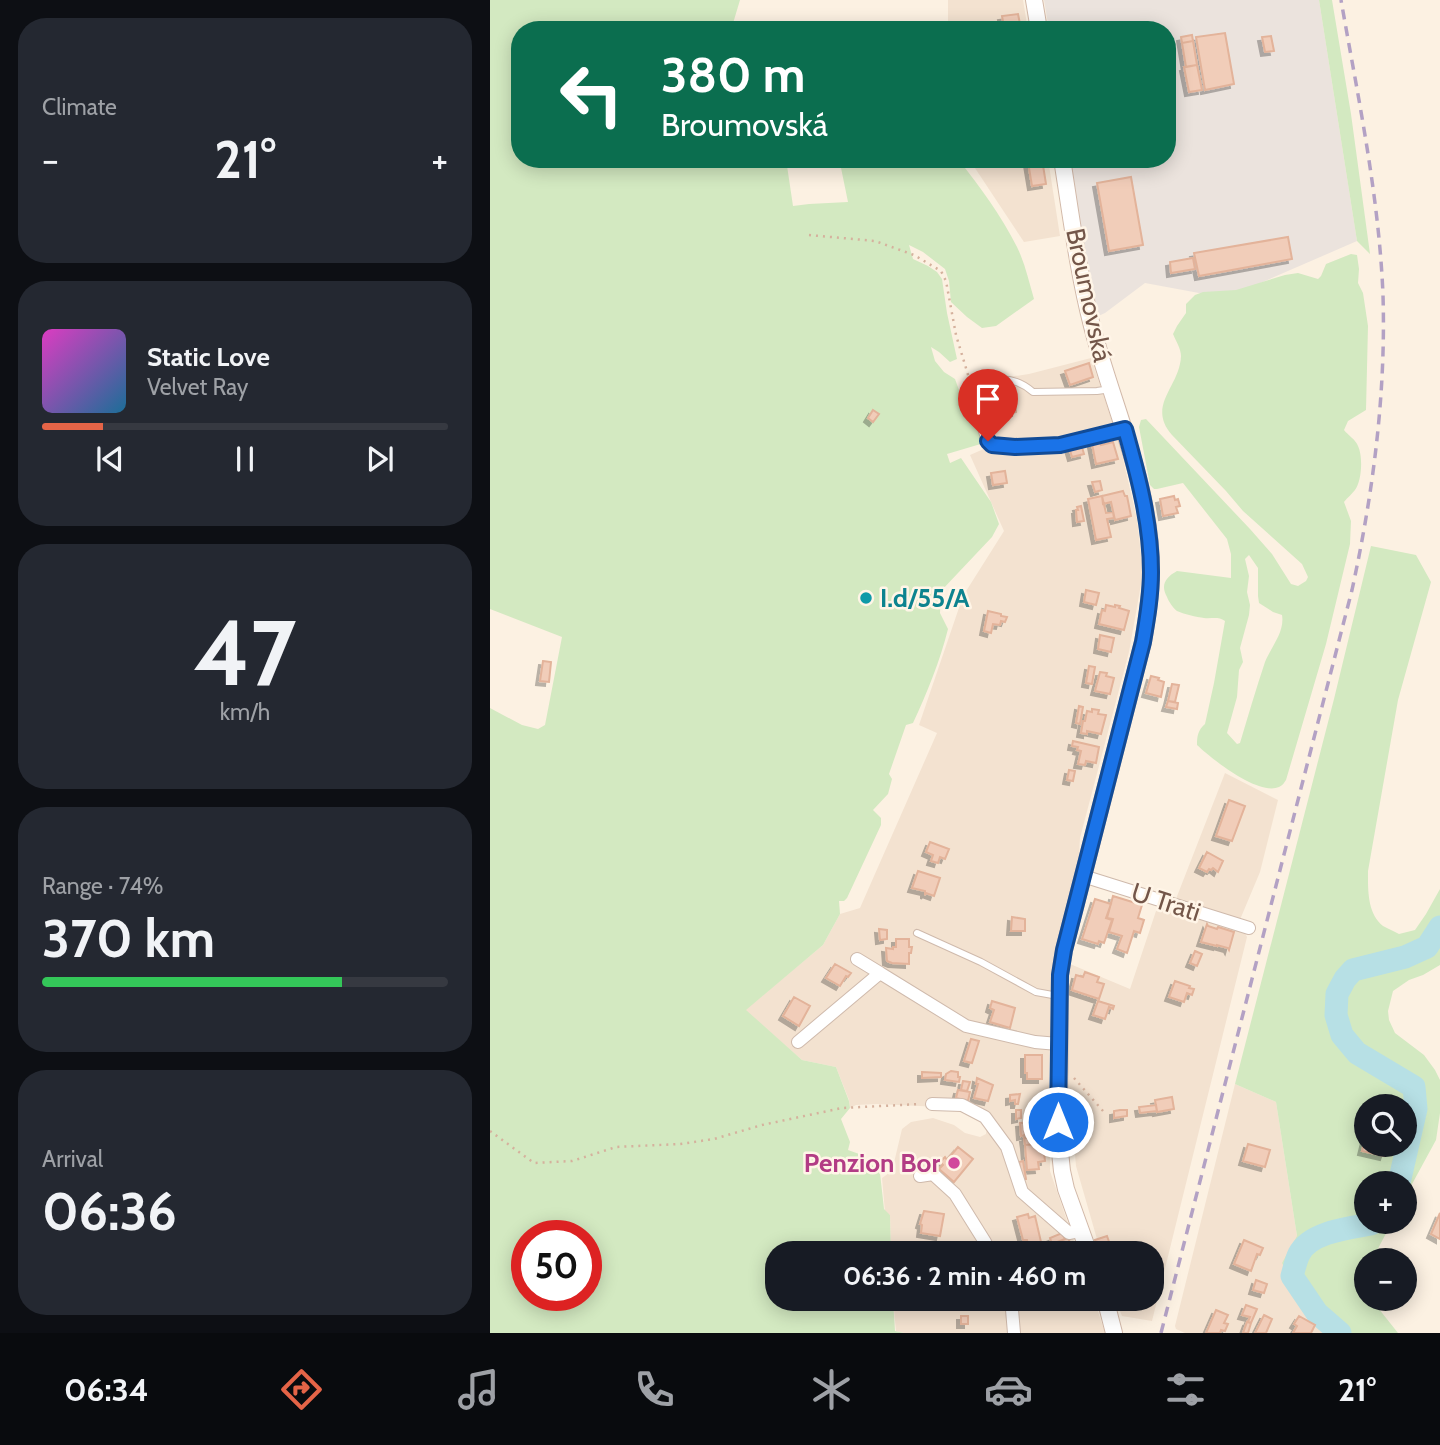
<!DOCTYPE html>
<meta charset="utf-8">
<style>
:root{--surface:#171b24;--page:#242831;--text:#f1f3f6;--muted:#9ea1a6;--line:#363941;--accent:#e56447}
body{margin:0;font-family:Cabin,sans-serif;background:var(--page);color:var(--text);height:100vh;display:flex;flex-direction:column;font-size:26px;white-space:nowrap}
*{box-sizing:border-box;margin:0}
p{font-size:23px;color:var(--muted)}
.icon{flex:none;width:38px;height:38px;fill:none;stroke:currentColor;stroke-width:2;stroke-linecap:round;stroke-linejoin:round}
.map{position:relative;flex:1;overflow:hidden}
.sheet{display:flex;flex-direction:column;gap:18px;padding:18px;background:#0d0f14;width:490px}
.sheet>*{flex:none}
.hud{position:absolute;left:21px;top:21px;width:665px;height:147px;border-radius:28px;box-shadow:0 4px 18px #0003;background:#0b6e4f;color:#fff;overflow:hidden}
.tools{position:absolute;left:864px;top:1094px;display:grid;gap:14px}
.tools a{display:grid;place-items:center;width:63px;height:63px;border-radius:50%;background:var(--surface);box-shadow:0 4px 18px #0003;font-size:35px}
.speed{position:absolute;left:21px;top:1220px;display:flex;gap:14px;font-size:35px;font-weight:700;text-align:center}
.speed>*{display:grid;place-content:center;width:91px;height:91px;border-radius:50%;background:var(--surface);box-shadow:0 4px 18px #0003;line-height:1}
.speed .limit{border:10px solid #d22;background:#fff;color:#111}
.pin{position:absolute;display:grid;place-items:center;width:60px;height:60px;color:#fff;margin:-72px -30px;border-radius:50% 50% 50% 0;rotate:-45deg;box-shadow:0 0 7px #0007}
.pin .icon{rotate:45deg}
.me{position:absolute;width:77px;margin:-38px;rotate:0deg;stroke-linejoin:round;filter:drop-shadow(0 0 5px #0008)}
.turn{display:flex;align-items:center;gap:24px;height:147px;padding:0 35px;font-size:32px}
.turn .icon{width:91px;height:91px;stroke-width:2.5}
.turn b{display:block;font-size:49px;line-height:60px}
.big{font-size:52px;font-weight:700;line-height:1.1}
.sheet .widget{flex:1;display:flex;flex-direction:column;justify-content:center;gap:10px;min-width:0;padding:0 24px;border-radius:28px;background:var(--page)}
.sheet .dial{align-items:center;gap:0}
.dial b{font-size:91px;line-height:1}
.song{display:flex;align-items:center;gap:21px}
.cover{width:84px;height:84px;border-radius:10px;background:linear-gradient(135deg,hsl(310 70% 55%),hsl(200 70% 35%))}
.played{height:7px;border-radius:4px;background:linear-gradient(90deg,var(--accent) 15%,var(--line) 15%)}
.keys{display:flex;justify-content:space-around;direction:ltr}
.heat{display:flex;justify-content:space-between;align-items:center;font-size:38px;direction:ltr}
.charge{height:10px;border-radius:5px;background:linear-gradient(90deg,#34c759 74%,var(--line) 0)}
.trip{position:absolute;left:275px;top:1241px;width:399px;height:70px;border-radius:28px;background:var(--surface);box-shadow:0 4px 18px #0003;font-weight:700;line-height:70px;text-align:center}
.tabs{display:flex;height:112px;justify-content:space-around;align-items:center;background:#090b0e;color:var(--muted)}
.tabs .icon{width:49px;height:49px}
.tabs .on{color:var(--accent)}
.tabs b{font-size:32px;color:var(--text)}
main{display:flex;flex:1;min-height:0}
.map>svg:first-child{display:block}
.residential{fill:#f3e2d0}
.industrial{fill:#ebe3dd}
.green{fill:#d3e9c1;fill-rule:evenodd}
.lines{fill:none;stroke-linecap:round;stroke-linejoin:round}
.river{stroke:#b7e0e5;stroke-width:23}
.building{fill:#f1cdb9;stroke:#e3b39a;stroke-width:2;filter:url(#shadow)}
.service-casing{stroke:#cfbaac;stroke-width:8}
.minor-casing{stroke:#cfbaac;stroke-width:14}
.secondary-casing{stroke:#d2b9a9;stroke-width:18}
.path{stroke:#d5b19d;stroke-width:2.5;stroke-dasharray:2 5;stroke-linecap:butt}
.service{stroke:#fff;stroke-width:6}
.minor{stroke:#fff;stroke-width:12}
.secondary{stroke:#fff;stroke-width:16}
.rail{stroke:#b3a1c4;stroke-width:3.5;stroke-dasharray:10 7;stroke-linecap:butt}
.route-casing{stroke:#114b97;stroke-width:18}
.route{stroke:#1a73e8;stroke-width:12}
.culture-dot{fill:#0f9aa8;stroke:#fff5e7;stroke-width:2.5}
.hotel-dot{fill:#d1479c;stroke:#fff5e7;stroke-width:2.5}
.labels{text-anchor:middle;dominant-baseline:central;stroke-width:5;stroke-linejoin:round;paint-order:stroke}
.street-label{font-size:26px;fill:#735649;stroke:#fff5e7}
.culture-label{font-size:26px;font-weight:bold;fill:#0d838f;stroke:#fff5e7;text-anchor:start}
.hotel-label{font-size:26px;font-weight:bold;fill:#b23c85;stroke:#fff5e7;text-anchor:end}
</style>
<main>
<section class="sheet">
<div class="widget"><p>Climate</p>
<div class="heat"><a>−</a><b class="big">21°</b><a>+</a></div>
</div>
<div class="widget">
<div class="song"><i class="cover"></i><div><b>Static Love</b><p>Velvet Ray</p></div></div>
<div class="played"></div>
<div class="keys"><svg class="icon" aria-label="previous" viewBox="0 0 24 24"><path d="M18 5L8 12l10 7zM5 5v14"/></svg><svg class="icon" aria-label="pause" viewBox="0 0 24 24"><path d="M8 5v14M16 5v14"/></svg><svg class="icon" aria-label="next" viewBox="0 0 24 24"><path d="M6 5l10 7-10 7zM19 5v14"/></svg></div>
</div>
<div class="widget dial"><b>47</b><p>km/h</p></div>
<div class="widget"><p>Range · 74%</p><b class="big">370 km</b><div class="charge"></div></div>
<div class="widget"><p>Arrival</p><b class="big">06:36</b></div>
</section>
<div class="map">
<svg width="950" height="1333" viewBox="0 0 950 1333">
<defs>
<filter id="shadow"><feDropShadow dx="-4" dy="4" stdDeviation="0" flood-color="#0004"/></filter>
</defs>
<rect width="100%" height="100%" fill="#fcf1e2"/>
<path class="residential" d="M458,0H533L538,30H458Z
M479,159H558L570,236L534,242Z
M601,358L629,442L647,519L653,573L639,652L590,838L588,872L562,967L559,1072L560,1171L588,1253H401L400,1215L395,1212L392,1178L402,1171L412,1129L421,1122L443,1118L464,1125L475,1133L490,1137L496,1134L497,1125L472,1108L387,1104L366,1105L360,1108L359,1100L346,1067L312,1060L255,1010L333,945L350,914L370,908L447,733L429,725L473,596L514,531L480,455L496,448L477,383L539,374Z
M735,773L788,800L770,872L749,922L757,937L662,1321L632,1316L625,1299L662,1298V1253H611L586,1166L578,1070L580,964L640,989L670,899L684,904Z
M745,1084L786,1102L807,1236L813,1300L841,1333H695L686,1329L685,1326Z
M403,1299H604L615,1333H414L406,1331Z"/>
<path class="industrial" d="M554,0H829L867,241L736,298L655,283L615,313L604,318L578,159H677V30H559Z"/>
<path class="green" d="M0,0H250L241,30H30V159H296L303,206L319,204L358,202L350,163L371,159H468C490,187 511,215 527,247C535,263 539,282 544,299L506,326L492,328L477,317L461,302L459,281L455,269L433,252L419,245L423,259L438,266L447,272L452,279L457,313L467,359L460,362L449,352L441,347L445,361L454,372L465,379L478,415L485,428L491,433L494,443L457,454L460,463L471,458L501,502L509,524L502,537L451,591L450,613L458,629C450,661 437,693 423,723L416,725L399,774L402,779L398,794L383,810L391,818V825L357,898L354,901H349L350,914L333,945L256,1010L312,1060L346,1067L359,1101L360,1108L351,1119L360,1142L358,1150L372,1155L390,1173L394,1209L400,1215L401,1253H287V1298L403,1299L405,1331L414,1333H0V708L32,725L48,729L55,725L72,637L0,609ZM37,1236H96V1295H37Z
M829,0H842L861,114L880,254L867,241Z
M861,254L867,255L869,269L868,283L873,293L878,326L876,410L858,421L854,430C858,435 866,440 868,446C873,456 872,481 865,490C862,494 858,497 854,502L861,521L860,544L836,644L796,780C794,783 793,785 789,787C768,796 722,759 707,745C707,736 708,730 715,724L724,683L735,621C728,616 722,619 714,618C707,617 693,614 687,611C683,608 679,602 677,597C670,585 676,577 687,571L741,578V554L737,539L693,483L667,489H664L660,485L649,427L651,420L656,419L760,529L782,554L801,584L808,586L816,581L818,577L812,564L753,511L736,491L682,435C656,405 690,387 691,356C691,349 686,341 683,334L687,326L696,313V304L705,295L713,292L746,290L795,275L808,273L828,279L831,276L836,264ZM759,555L768,568V596L769,603L783,612L792,615C795,632 781,647 775,662C766,689 758,716 750,743L747,744L737,733L747,697L749,670L753,662L750,648L759,615L760,605L757,592L759,576L755,559Z
M881,546L926,555L941,582L908,700L878,871C878,889 877,913 893,926C898,929 904,931 909,934L925,930L936,914L950,889V965L933,975L919,980L903,991L898,1011L899,1020L905,1033L934,1055L945,1070L950,1080V1113L946,1140L915,1197V1183H877V1222H902L882,1260H877V1298L881,1299L908,1333H841L813,1300L792,1263L807,1236L786,1102L745,1084L844,699ZM877,1106H915V1144H877Z"/>
<g class="lines">
<path class="river" d="M909,1183L926,1109L924,1087L867,1053L852,1035L846,1015L847,994L855,979L863,970L915,957L937,947L950,927
M850,1333L827,1313L802,1276C804,1269 806,1260 809,1254C820,1232 859,1228 881,1224L883,1222"/>
</g>
<path class="building" d="M528,14L530,24L514,27L512,16Z
M735,33L744,84L715,90L706,37Z
M702,35L703,41L692,43L691,37Z
M781,36L784,51L775,52L772,37Z
M703,41L707,65L696,67L692,43Z
M707,65L712,90L699,92L694,67Z
M542,159H552L556,184L542,186L538,162L542,161Z
M641,177L653,245L619,251L607,183Z
M798,237L802,259L709,276L704,253Z
M703,258L705,269L681,273L680,262Z
M599,363L603,377L580,385L575,371Z
M524,394L526,412L506,417L502,399Z
M383,410L389,414L383,422L378,418Z
M610,442L611,445L623,442L628,459L606,464L602,444Z
M591,444L594,454L582,457L579,447Z
M515,471L517,483L503,485L501,473Z
M610,481L612,490L605,492L602,482Z
M633,491L635,496H637L641,516L625,520L621,502L613,504L612,496Z
M612,496L616,513L623,512L624,518L617,519L621,537L606,540L598,499Z
M684,496L685,500L688,499L690,506L686,507L688,513L673,516L670,499Z
M591,506L594,521L587,522L586,510H588L587,507Z
M596,590L609,593L606,605L594,602Z
M616,605L625,607V605L630,606L629,608L639,611L634,630L609,624L612,610L615,611Z
M498,611L511,614V616L517,617L515,622L511,621L510,625L503,624L501,633L494,631Z
M610,635L624,638L621,652L608,649Z
M53,661L61,662L59,682L50,681Z
M599,666L605,667L602,684L596,683Z
M610,672L617,673L616,676L624,678L620,694L605,691Z
M661,676L669,678L668,680L674,682L671,697L656,693Z
M682,684L689,685L685,702L678,701Z
M678,701L688,703L687,709L676,707Z
M589,706L593,707L590,724L586,723Z
M602,709L609,710L608,714L616,715L611,734L597,731V734L591,733L593,721H595L597,711L602,712Z
M583,741L609,747L606,763L596,761L595,765L588,764L591,751L587,750L588,747L582,746Z
M579,770L585,771L583,781L577,780Z
M739,800L755,806L742,841L726,836Z
M440,842L459,849L455,859L450,857L448,863L441,861L443,855L436,852Z
M717,852L733,861L728,872L723,868L721,870L719,869L717,872L709,868Z
M428,871L450,878L444,896L436,893L435,895V891L422,888Z
M623,896L652,905L648,918L654,920L650,933L644,931L637,953L627,949L632,936L619,932L623,919L617,918Z
M605,899L621,904L616,918L622,920L614,943L609,941L608,944L592,939Z
M522,917L535,919V931H521Z
M717,924L718,926L727,929L728,927L744,932L739,950L738,948L727,945V946L711,942Z
M389,929L397,930V939L390,940Z
M406,939H419V947H422L421,953H419V964L402,963L397,961L396,948L403,949V947H406Z
M705,951L712,954L707,966L700,963Z
M345,964L361,973L358,977L356,976L350,986L336,978Z
M595,972L609,977L607,982L614,984L609,999L582,990L586,975L593,977Z
M685,981L700,986L699,988L704,989L702,995L697,993L694,1002L679,997Z
M304,997L320,1006L309,1026L293,1016Z
M502,1001L525,1008L520,1028L500,1022L504,1010L500,1008Z
M608,1001L624,1006L623,1009L619,1007L615,1019L603,1015Z
M481,1039L489,1041L482,1063L474,1061Z
M535,1055H552V1079H537V1073H535Z
M461,1071L468,1072V1077H470L469,1082L455,1080L456,1074Z
M432,1072L451,1073V1077L432,1078Z
M487,1078L503,1085L498,1101L484,1098L488,1084H486Z
M473,1081L480,1082L477,1091L471,1090Z
M468,1090L480,1092L478,1101L466,1098Z
M530,1094L528,1104H525V1100L520,1101V1095Z
M682,1097L684,1109L667,1112L665,1100Z
M666,1105L667,1111L650,1113L649,1107Z
M526,1110H531V1118L526,1119Z
M630,1110H637V1116L624,1118V1111Z
M546,1122L547,1126H552L553,1144L535,1145L534,1138H537L536,1135L531,1136L530,1123Z
M877,1131V1144H892L897,1147L894,1156L872,1151Z
M553,1144L555,1161L548,1162L549,1169L537,1170L535,1145Z
M758,1144L780,1150L775,1167L753,1161Z
M468,1147L483,1159L464,1182L449,1169L453,1165L450,1162L455,1157L457,1160Z
M533,1161L536,1179L532,1180L529,1162Z
M434,1211L454,1214L450,1236L431,1233L432,1225L430,1224Z
M950,1213V1239L941,1234Z
M538,1214L539,1218L545,1216L551,1242L538,1245L537,1240H533L527,1217Z
M572,1233L575,1239L562,1244L560,1238Z
M617,1236L623,1253H626H609L605,1240Z
M578,1238L582,1247L568,1252L565,1250L562,1244Z
M754,1240L773,1248L770,1255L767,1254L761,1271L744,1264Z
M662,1265H664L663,1301H648V1298H662Z
M766,1280L777,1284L774,1293L763,1290Z
M756,1305L767,1309L761,1323L758,1322L760,1317L752,1315Z
M726,1310L738,1315L734,1323L738,1324L735,1331L731,1330L730,1333H716Z
M774,1315L782,1319L776,1333H765Z
M471,1316H478V1324H471Z
M809,1316L825,1325L821,1333H803L807,1326L804,1324Z
M757,1322L761,1323L758,1333H753Z"/>
<g class="lines">
<g class="service-casing">
<path id="service" d="M482,388C502,375 525,376 543,392L607,391L621,389
M427,933L491,962L546,992L568,996"/>
</g>
<g class="minor-casing">
<path id="minor" d="M482,388L498,441L502,445L525,447L570,445L635,429
M593,876L759,928
M367,959L390,973
M308,1042L390,973L476,1026L545,1042L568,1044
M442,1104L472,1105L495,1117L517,1147L532,1192L579,1233L590,1231
M430,1176L443,1174L465,1194L495,1242L500,1253
M521,1298L524,1333"/>
</g>
<g class="secondary-casing">
<path id="secondary" d="M544,0L549,30
M572,159C581,215 588,272 602,326C623,408 662,487 661,573C661,596 657,619 653,642L574,950L570,975L569,1142L572,1171L576,1189L599,1253
M615,1298L624,1333"/>
</g>
<path class="path" d="M319,235L385,241L424,255L451,271L456,281L466,335L479,378
M584,1078L613,1111
M0,1131L44,1163L82,1161L126,1147L190,1144L224,1139L272,1125L352,1108L431,1104"/>
<use href="#service" class="service"/>
<use href="#minor" class="minor"/>
<use href="#secondary" class="secondary"/>
<path class="rail" d="M671,1333L862,590C883,493 896,395 893,295C889,196 868,97 851,0"/>
</g>
<g class="lines">
<g class="route-casing">
<path id="route" d="M498,441L502,445L525,447L570,445L635,429C648,475 661,523 661,572C661,596 657,619 653,642L574,950L570,975L568,1122"/>
</g>
<use href="#route" class="route"/>
</g>
<circle class="culture-dot" cx="376" cy="598" r="7"/>
<circle class="hotel-dot" cx="464" cy="1163" r="7"/>
<g class="labels">
<g class="street-label">
<text transform="translate(599 295) rotate(78)">Broumovská</text>
<text transform="translate(676 902) rotate(18)">U Trati</text>
</g>
<g class="culture-label">
<text x="390" y="598">I.d/55/A</text>
</g>
<g class="hotel-label">
<text x="450" y="1163">Penzion Bor</text>
</g>
</g>
</svg>
<div class="tools">
<a><svg class="icon" aria-label="search" viewBox="0 0 24 24"><circle cx="10" cy="10" r="6"/><path d="M15 15l6 6"/></svg></a>
<a>+</a>
<a>−</a>
</div>
<div class="speed"><div class="limit">50</div></div>
<div class="pin" style="left:498px;top:441px;background:#d93025"><svg class="icon" aria-label="arrive" viewBox="0 0 24 24"><path d="M6 21V4h12l-3 4 3 4H6"/></svg></div>
<svg class="me" style="left:568px;top:1122px" viewBox="-20 -20 40 40"><circle r="17" fill="#1a73e8" stroke="#fff" stroke-width="3"/><path d="M0-11L8 9 0 5-8 9z" fill="#fff"/></svg>
<div class="trip">06:36 · 2 min · 460 m</div>
<div class="hud">
<div class="turn"><svg class="icon" aria-label="left" viewBox="0 0 24 24"><path d="M17 20v-9H6M10 6l-5 5 5 5"/></svg><div><b>380 m</b>Broumovská</div></div>
</div>
</div>
</main>
<nav class="tabs">
<b>06:34</b>
<svg class="icon on" aria-label="directions" viewBox="0 0 24 24"><path d="M12 3l9 9-9 9-9-9zM9 14v-3h6M13 9l2 2-2 2"/></svg>
<svg class="icon" aria-label="music" viewBox="0 0 24 24"><path d="M9 18V5l10-2v13"/><circle cx="6" cy="18" r="3"/><circle cx="16" cy="16" r="3"/></svg>
<svg class="icon" aria-label="phone" viewBox="0 0 24 24"><path d="M5 4h4l2 5-3 2q2 4 5 5l2-3 5 2v4C11 20 4 13 5 4z"/></svg>
<svg class="icon" aria-label="climate" viewBox="0 0 24 24"><path d="M12 3v18M4 7l16 10M4 17L20 7"/></svg>
<svg class="icon" aria-label="car" viewBox="0 0 24 24"><path d="M5 17H2v-5l4-1 3-4h7l3 4 3 1v5h-3M9 17h6M6 11h13"/><circle cx="7" cy="17" r="2"/><circle cx="17" cy="17" r="2"/></svg>
<svg class="icon" aria-label="filters" viewBox="0 0 24 24"><path d="M4 7h16M4 17h16"/><circle cx="9" cy="7" r="2"/><circle cx="15" cy="17" r="2"/></svg>
<b>21°</b>
</nav>
